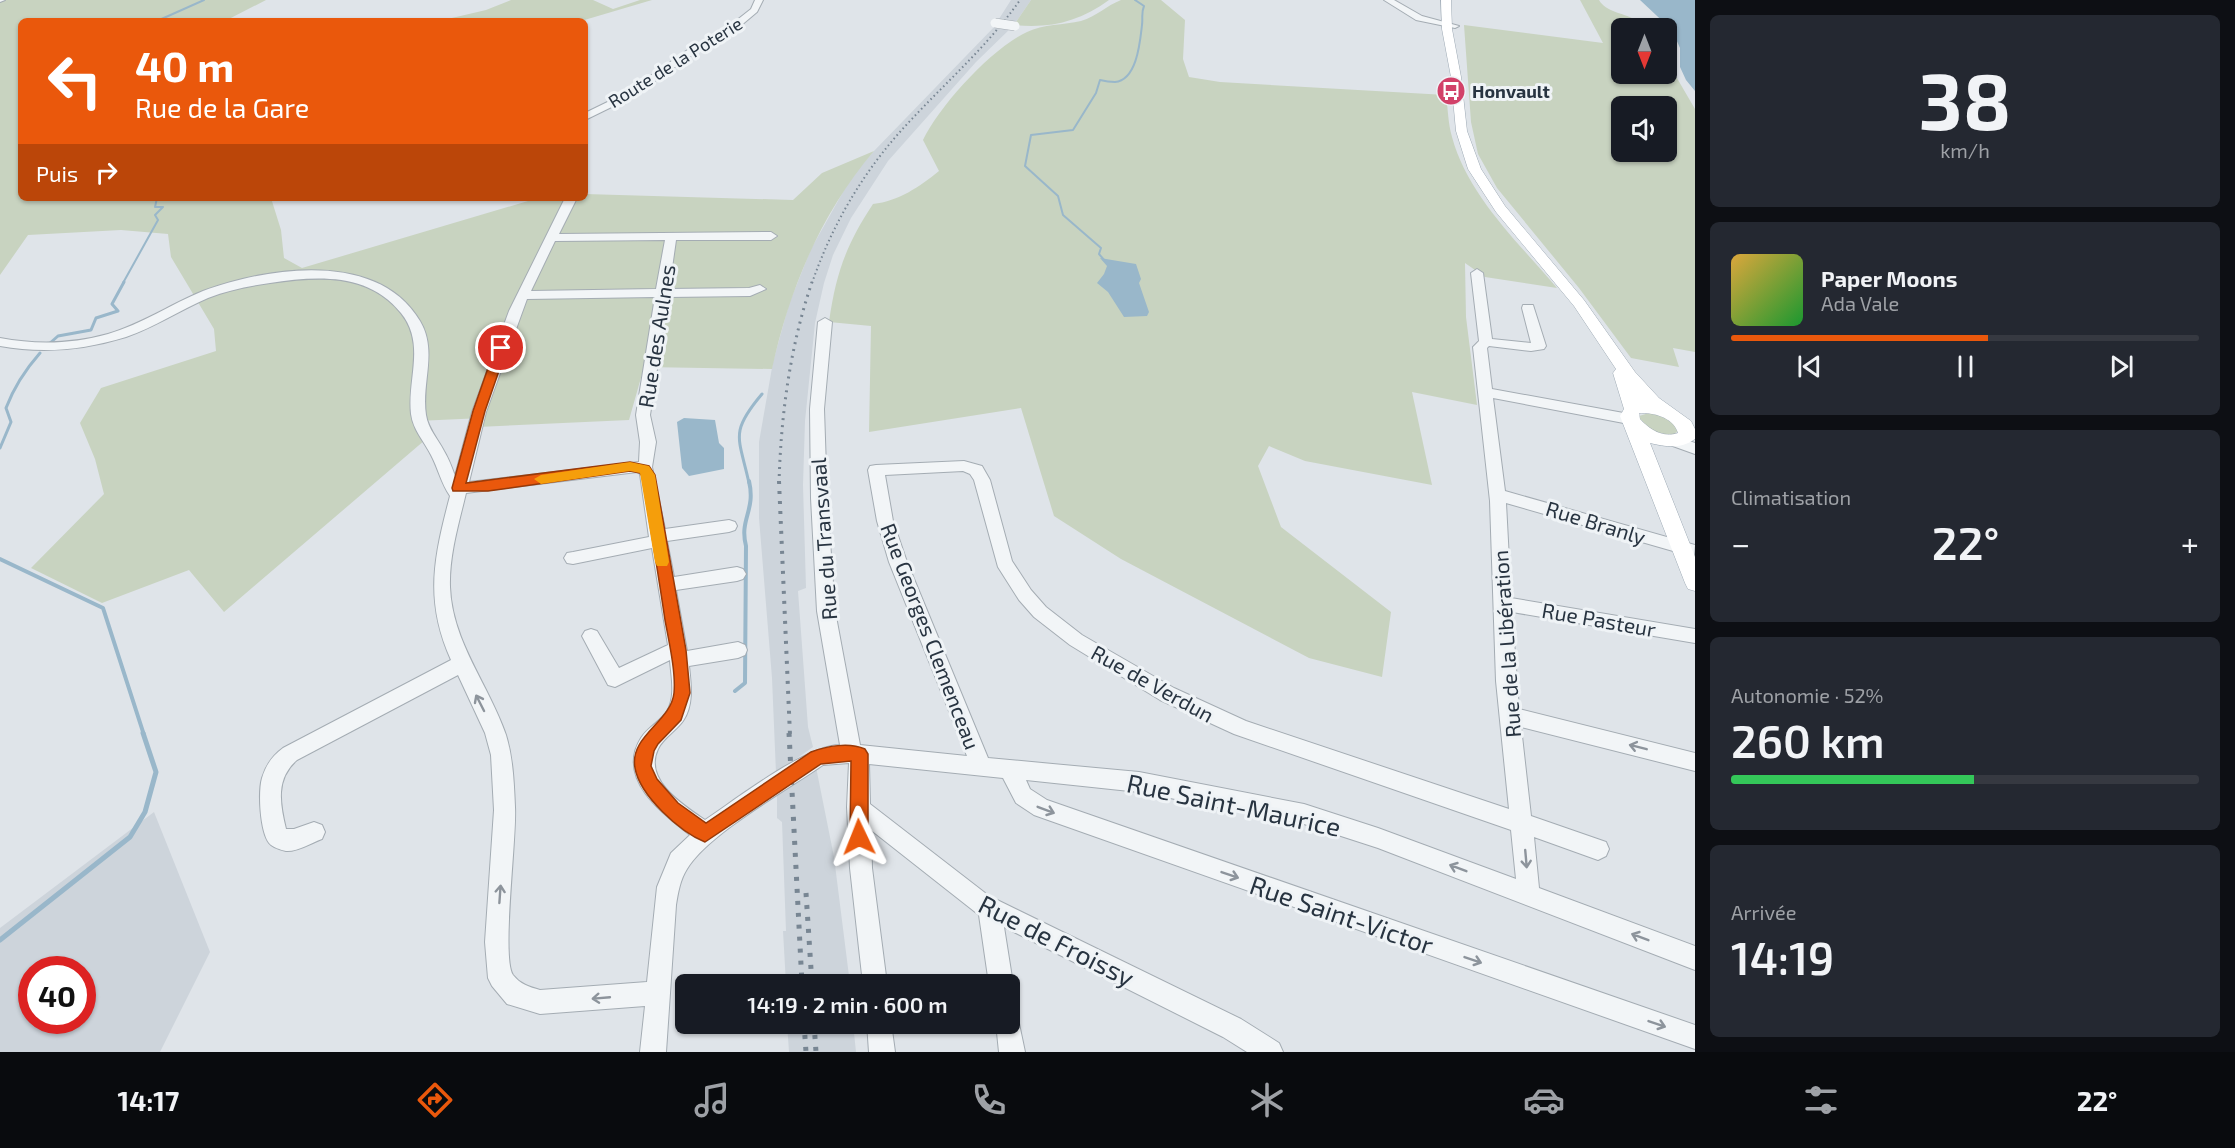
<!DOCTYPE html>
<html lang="fr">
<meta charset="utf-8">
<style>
:root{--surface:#171b24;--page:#242831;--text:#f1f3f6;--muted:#9ea1a6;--line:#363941;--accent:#ea580c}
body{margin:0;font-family:"Exo 2",sans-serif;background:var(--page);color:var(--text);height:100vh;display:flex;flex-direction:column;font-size:22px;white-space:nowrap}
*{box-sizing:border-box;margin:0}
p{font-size:20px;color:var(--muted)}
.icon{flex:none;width:33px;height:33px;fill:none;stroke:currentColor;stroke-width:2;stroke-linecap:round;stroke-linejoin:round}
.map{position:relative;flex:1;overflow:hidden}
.sheet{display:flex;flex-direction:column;gap:15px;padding:15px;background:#0d0f14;width:540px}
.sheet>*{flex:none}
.top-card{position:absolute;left:18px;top:18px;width:570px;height:183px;border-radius:9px;box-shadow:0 2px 4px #0004;background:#ea580c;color:#fff;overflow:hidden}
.needle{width:39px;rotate:180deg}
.tools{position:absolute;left:1611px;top:18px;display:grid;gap:12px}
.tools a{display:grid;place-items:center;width:66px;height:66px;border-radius:9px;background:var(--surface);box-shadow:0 2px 4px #0004;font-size:30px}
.speed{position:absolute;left:18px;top:956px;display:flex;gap:12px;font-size:30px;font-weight:700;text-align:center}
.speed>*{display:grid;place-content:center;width:78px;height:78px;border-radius:50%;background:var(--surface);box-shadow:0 2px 4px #0004;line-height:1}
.speed .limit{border:9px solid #d22;background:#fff;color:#111}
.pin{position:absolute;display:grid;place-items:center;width:51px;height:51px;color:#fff;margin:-26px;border:3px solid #fff;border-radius:50%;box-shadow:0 2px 6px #0007}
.me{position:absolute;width:66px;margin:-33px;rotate:358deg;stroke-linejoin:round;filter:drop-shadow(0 0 4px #0008)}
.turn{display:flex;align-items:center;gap:21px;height:126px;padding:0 18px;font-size:27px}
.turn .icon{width:78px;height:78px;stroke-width:2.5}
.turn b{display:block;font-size:42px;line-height:51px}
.then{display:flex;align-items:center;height:57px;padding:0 18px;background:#0003;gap:12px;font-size:22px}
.big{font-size:45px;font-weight:600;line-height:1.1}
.sheet .widget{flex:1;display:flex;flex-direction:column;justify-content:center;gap:9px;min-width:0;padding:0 21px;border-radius:9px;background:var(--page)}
.sheet .dial{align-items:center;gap:0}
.dial b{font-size:78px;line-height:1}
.song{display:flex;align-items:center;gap:18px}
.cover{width:72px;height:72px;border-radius:9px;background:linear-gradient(135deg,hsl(40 70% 55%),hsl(130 70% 35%))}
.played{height:6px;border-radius:3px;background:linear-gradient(90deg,var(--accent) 55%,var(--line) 55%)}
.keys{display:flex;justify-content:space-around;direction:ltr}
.heat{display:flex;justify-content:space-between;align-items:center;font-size:33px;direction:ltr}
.charge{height:9px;border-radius:4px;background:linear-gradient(90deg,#34c759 52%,var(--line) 0)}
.trip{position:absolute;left:675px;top:974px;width:345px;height:60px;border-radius:9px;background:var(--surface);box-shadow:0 2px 4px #0004;font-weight:600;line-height:60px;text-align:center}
.dock{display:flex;height:96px;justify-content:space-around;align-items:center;background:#090b0e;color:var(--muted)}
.dock .icon{width:42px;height:42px}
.dock .on{color:var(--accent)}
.dock b{font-size:27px;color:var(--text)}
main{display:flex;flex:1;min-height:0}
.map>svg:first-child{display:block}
.built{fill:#cdd4db;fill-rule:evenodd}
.green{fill:#c8d3c0;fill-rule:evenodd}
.water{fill:#99b7ca}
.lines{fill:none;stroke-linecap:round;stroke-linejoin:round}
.stream-far3{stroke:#99b7ca;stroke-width:2}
.stream-far2{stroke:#99b7ca;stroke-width:3}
.stream-far1{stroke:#99b7ca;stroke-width:4}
.stream{stroke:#99b7ca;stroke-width:5}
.minor-casing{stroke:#a4acb3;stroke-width:2}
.major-casing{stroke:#9eaab5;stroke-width:1}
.minor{fill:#f2f5f7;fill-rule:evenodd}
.major{fill:#fff;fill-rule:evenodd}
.rail-far3{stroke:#788693;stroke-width:2;stroke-dasharray:1.5 3;stroke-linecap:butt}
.rail-far2{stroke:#788693;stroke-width:3;stroke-dasharray:2 5;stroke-linecap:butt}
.rail-far1{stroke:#788693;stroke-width:4;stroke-dasharray:3 7;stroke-linecap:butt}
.rail{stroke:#788693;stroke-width:5;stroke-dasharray:4 8;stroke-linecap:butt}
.minor-bridge-casing{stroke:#a4acb3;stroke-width:10;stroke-linecap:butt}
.minor-bridge{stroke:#f2f5f7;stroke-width:9}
.oneway{stroke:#8d949c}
.route{fill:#ea580c;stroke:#983908;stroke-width:1.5}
.slow{fill:#f59e0b}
.labels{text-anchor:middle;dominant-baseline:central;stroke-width:6;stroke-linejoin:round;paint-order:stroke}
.far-street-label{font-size:18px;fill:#283441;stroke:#eff3f6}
.far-poi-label{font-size:18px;font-weight:bold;fill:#283441;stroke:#eff3f6;text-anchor:start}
.street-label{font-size:21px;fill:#283441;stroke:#eff3f6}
.near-street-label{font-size:26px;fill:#283441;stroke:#eff3f6}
</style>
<main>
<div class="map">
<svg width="1695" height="1052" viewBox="0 0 1695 1052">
<rect width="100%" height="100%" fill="#dfe4e9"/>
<path class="built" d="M1011,0H1031L1014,25L997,22Z
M996,25L1012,27L976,62L888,161L851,218L833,255L824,283L815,323L805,421L803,485L806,588L798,591L808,727L813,747L776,773L772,678L759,518V442L773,362L789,304L811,249L852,176L874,151Z
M816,767L834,857L850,984H786L783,931H786L782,822L777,818V794Z
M154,812L210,952L160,1052H0V928ZM32,969H82V1020H32Z
M787,1023H853L856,1052H789Z"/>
<path class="green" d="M0,0H266L225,21H21V198H271L281,230L284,258L302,268L538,198H585V194L793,200L822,173L874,151C821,213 789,290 772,369L644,367L629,420L478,427L483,418L417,421L425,440L224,612L189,570L102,603L31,568L104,494L95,459L80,423L101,388L216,351L214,329L171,257L168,234L121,230L28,235L0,275Z
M511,0H593L613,9L640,0H652L581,21H439L486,10Z
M1031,0H1109C1080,21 1051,29 1014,25Z
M1121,0H1161L1185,20L1183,59L1189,77L1220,82L1446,95C1448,109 1448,123 1452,137C1468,196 1518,242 1557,288L1485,277L1465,263L1466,317L1477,405L1412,392L1432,485L1305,461L1269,446L1258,466L1281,527L1391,612L1382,677L1309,658L1121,559L1054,516L1021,408L869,432L871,326L829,322C836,273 846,245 873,204C899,201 919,187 939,171L923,140C940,105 992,48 1027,32C1043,24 1064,25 1081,21C1097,16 1106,6 1121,0Z
M1580,0H1599C1606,12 1623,13 1634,19C1638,21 1642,25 1646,28H1622V74H1666L1667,61L1695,109V352L1673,348L1679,367L1631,358L1579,288L1497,188L1478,154L1471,122L1464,25L1603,43ZM1622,106H1666V152H1622Z
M1649,413C1662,415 1672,418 1678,431L1673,435L1656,433L1640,422L1639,416Z"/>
<path class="water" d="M1640,0H1695V91L1686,80L1680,67V48L1672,30Z
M1100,258L1136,264L1141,279L1139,283L1149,312L1147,316L1124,317L1108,292L1097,283L1104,274L1107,266Z
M684,418L715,420L719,443L724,448V469L689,476L682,468L677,422Z"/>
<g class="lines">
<path class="stream-far3" d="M157,21L204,0
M1105,261L1099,254L1101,248L1063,215L1058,196L1025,166L1031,135L1073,130L1096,93L1100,80C1104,81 1110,82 1115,82C1137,80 1140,42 1142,25C1143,17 1141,13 1144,6L1135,0
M123,283L158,220L155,215L163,207H155L157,198"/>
<path class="stream-far2" d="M49,344L58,336L91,330L96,318L118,311L112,304L124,282
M0,448L11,422L6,408C14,387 25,370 40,353
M749,483C739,437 729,433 762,394"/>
<path class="stream-far1" d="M0,559L103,608L144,735
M735,691L745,683L746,546C739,519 756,511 749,481"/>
<path class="stream" d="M0,940L130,837L145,812L156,772L143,733"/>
<g class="minor-casing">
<path id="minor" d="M0,0H5L0,2Z
M755,0H763L757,12L738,28L692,55L632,97L585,120V113L626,93L686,51L732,24L751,9Z
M1384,0H1394L1422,16L1459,26L1455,28L1416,20Z
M565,198H577L559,234L771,232L777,236L771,240H676L669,289L749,288L760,285L766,289L750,296L668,297L650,415L656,442L652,467L665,529L729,520L735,522L737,526L735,530L729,532L667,541L674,577L737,567L743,569L746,574L743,579L737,581L676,590L687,651L738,642L745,645L747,650L745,655L738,658L689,666C691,684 694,705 683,721C676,731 663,738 658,749C643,780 683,805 705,820C735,800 806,745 840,745L817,611L811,498L810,409L818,322L825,318L832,322L824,409L827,498L835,611L860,745L967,756L889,562L877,521L868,470L870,466L876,465L964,461L982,466L990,480L1012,561L1031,590L1046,607L1082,635L1174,688L1246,721L1509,809L1496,681L1490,501L1473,347L1479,341L1471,273L1477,269L1483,273L1492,339L1531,343L1522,308L1523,305H1533L1546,346L1544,349L1531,351L1489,346L1487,348L1492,389L1629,414L1636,419L1629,424L1493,398L1505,491L1695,545L1694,557L1506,503L1511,598L1695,629V643L1512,612L1519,709L1695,753V771L1521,727L1531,816L1606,842L1609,849L1606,856L1598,860L1534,837L1539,888L1695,946V970L1378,848L1304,824L1139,792L1026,780L1030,789L1047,800L1695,1025V1049L1034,815L1016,803L1003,778L869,764L870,804L989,896L1241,1019L1279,1043L1283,1052H1247L1223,1037L1004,927L1013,984L1010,993V984H989L979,915L871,830L872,868L887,984H863L850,868L847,807L849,763L823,765C787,790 708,834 687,869C680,880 678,893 676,905L666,1052H640L645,1006L540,1014L507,1004L492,986L488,978L485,942L494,810L491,755L485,733L458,675L297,760C275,779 280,804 286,829H294L314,822L322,825L325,832L322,839C311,843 297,852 286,851C281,850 272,847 269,843C260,831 258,792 262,778C266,765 272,756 283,748L451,660C424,600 434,557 450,496C441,483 438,468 431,455C424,441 413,430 411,414C407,379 426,344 401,313C368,272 316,276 270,283C249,286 228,290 208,298C180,310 155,327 126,337C84,350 43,354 0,346V338C37,345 72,344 108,334C142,324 171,304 203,291C268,267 378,250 420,321C438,351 421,383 426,415C428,429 438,439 444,451C449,459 452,468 455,476L472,412L509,311ZM665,240L656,289L531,291L555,241ZM655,297L636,415L640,442L639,462L469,482L486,412L527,299ZM963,471L970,474L974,480L998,567L1019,600L1034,617L1070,645L1160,700L1234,734L1511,830L1516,879L1378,828L1304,804L1139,772L988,758L907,562L893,521L885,475ZM637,472L640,474L649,537L573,552L567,553L564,558L567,563L573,564L652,548L668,645L619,668L597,631L591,629L585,631L582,636L608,685L615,687L670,660C671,676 676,696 667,711C661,721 648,727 641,738C616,778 661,813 690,835L671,853L657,887L647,982L540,990C529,987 520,984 513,975C501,958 517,837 515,807C514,783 513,758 506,735C489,685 452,642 450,587C449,555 459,523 466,493Z
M1675,436L1695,443V454L1670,445L1667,441Z
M1010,1011L1017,1014L1025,1052H999L996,1023H1010Z
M867,1023H891L895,1052H869Z"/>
</g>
<g class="major-casing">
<path id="major" d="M1441,0H1451L1452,29L1461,77L1467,131L1481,169L1505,206L1584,300L1635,372L1659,398L1691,421L1695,429V439C1681,449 1666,447 1650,443L1695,557V591L1688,589L1685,583L1620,416L1624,409L1613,373L1616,369L1574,306L1496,212L1468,169L1456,131L1451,77L1442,29ZM1639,413C1654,412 1674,418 1678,433C1663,438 1650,430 1640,419Z"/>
</g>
<use href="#minor" class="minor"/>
<use href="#major" class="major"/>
<path class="rail-far3" d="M812,283C831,228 860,177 899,133C939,88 985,50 1020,0"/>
<path class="rail-far2" d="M779,483C781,414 790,347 812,282"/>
<path class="rail-far1" d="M779,481L790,735"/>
<path class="rail" d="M789,733L802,984
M806,893L812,984
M804,1023L806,1052
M814,1023L816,1052"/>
<g class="minor-bridge-casing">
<path id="minor-bridge" d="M995,23L1015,26"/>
</g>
<use href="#minor-bridge" class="minor-bridge"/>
</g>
<defs><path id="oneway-shaft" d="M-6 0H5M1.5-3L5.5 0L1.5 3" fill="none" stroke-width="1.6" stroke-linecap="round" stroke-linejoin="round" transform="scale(1.5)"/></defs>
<g class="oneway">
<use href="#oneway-shaft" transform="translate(480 703) rotate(-117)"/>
<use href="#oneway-shaft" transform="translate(1638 747) rotate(-166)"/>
<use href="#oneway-shaft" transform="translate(1046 810) rotate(21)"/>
<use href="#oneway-shaft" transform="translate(1526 859) rotate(85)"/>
<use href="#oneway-shaft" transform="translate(1458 868) rotate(-159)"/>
<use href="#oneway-shaft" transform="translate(1230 875) rotate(19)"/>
<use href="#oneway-shaft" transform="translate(500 894) rotate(-86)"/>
<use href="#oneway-shaft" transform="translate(1640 937) rotate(-159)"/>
<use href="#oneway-shaft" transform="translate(1473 960) rotate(19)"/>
<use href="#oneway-shaft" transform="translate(601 998) rotate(175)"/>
<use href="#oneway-shaft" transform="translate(1657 1024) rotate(19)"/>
</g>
<path class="route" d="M501,345L507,348L485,411L466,483L630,462L649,466L655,475L686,650L690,693L681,720L658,744L654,751L651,766L657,779L678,803L706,823L811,752C827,746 849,742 865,749L868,754V837L866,844L859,846L853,844L850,837L851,761L821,764L705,842C680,832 640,796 635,768C629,736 671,722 674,693C676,672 669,642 665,620C658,572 650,524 642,476L640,473L630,471L488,491H453L452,488L473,411L495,348Z"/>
<path class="slow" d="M630,462L649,466L655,475L669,562L667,566H657L655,562L640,473L630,471L541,484L534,479L541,475Z"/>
<defs>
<g id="bus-disc" transform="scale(1.5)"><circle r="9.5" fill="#d24169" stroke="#eff3f6"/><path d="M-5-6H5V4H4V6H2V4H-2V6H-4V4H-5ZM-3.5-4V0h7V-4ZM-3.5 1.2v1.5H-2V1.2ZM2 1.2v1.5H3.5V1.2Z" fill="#fff"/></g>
</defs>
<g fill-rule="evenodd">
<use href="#bus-disc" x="1451" y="91"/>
</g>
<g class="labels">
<g class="far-street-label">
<text transform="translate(675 62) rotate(-32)">Route de la Poterie</text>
</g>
<g class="far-poi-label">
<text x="1472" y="91">Honvault</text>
</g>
<g class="street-label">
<text transform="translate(656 336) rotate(-81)">Rue des Aulnes</text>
<text transform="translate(1596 522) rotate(17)">Rue Branly</text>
<text transform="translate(823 539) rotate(-94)">Rue du Transvaal</text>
<text transform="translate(1599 619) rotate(10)">Rue Pasteur</text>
<text transform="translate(931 636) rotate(69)">Rue Georges Clemenceau</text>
<text transform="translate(1506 644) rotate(-94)">Rue de la Libération</text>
<text transform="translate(1153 683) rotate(29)">Rue de Verdun</text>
</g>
<g class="near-street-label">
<text transform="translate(1234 804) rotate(12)">Rue Saint-Maurice</text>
<text transform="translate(1342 914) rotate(19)">Rue Saint-Victor</text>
<text transform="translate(1057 940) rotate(27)">Rue de Froissy</text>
</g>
</g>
</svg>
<div class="tools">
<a><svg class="needle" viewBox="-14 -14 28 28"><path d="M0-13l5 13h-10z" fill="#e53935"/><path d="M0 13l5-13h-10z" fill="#9ea1a6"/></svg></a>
<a><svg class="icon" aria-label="sound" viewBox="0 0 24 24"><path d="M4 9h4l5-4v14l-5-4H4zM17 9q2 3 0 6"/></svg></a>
</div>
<div class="speed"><div class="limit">40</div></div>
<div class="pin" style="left:501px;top:348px;background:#d93025"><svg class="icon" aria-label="arrive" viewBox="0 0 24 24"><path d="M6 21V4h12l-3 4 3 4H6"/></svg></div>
<svg class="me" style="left:859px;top:837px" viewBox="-20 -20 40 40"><path d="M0-17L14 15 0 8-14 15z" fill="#ea580c" stroke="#fff" stroke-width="4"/></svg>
<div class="trip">14:19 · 2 min · 600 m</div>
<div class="top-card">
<div class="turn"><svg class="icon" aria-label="left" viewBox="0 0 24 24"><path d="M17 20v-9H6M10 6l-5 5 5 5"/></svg><div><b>40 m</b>Rue de la Gare</div></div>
<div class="then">Puis<svg class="icon" aria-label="right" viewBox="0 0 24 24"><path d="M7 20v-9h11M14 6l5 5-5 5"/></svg></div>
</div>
</div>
<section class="sheet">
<div class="widget dial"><b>38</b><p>km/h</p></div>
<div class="widget">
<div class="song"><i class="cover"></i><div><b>Paper Moons</b><p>Ada Vale</p></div></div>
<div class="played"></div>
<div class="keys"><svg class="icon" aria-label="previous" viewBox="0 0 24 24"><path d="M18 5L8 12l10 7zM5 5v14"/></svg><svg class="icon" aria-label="pause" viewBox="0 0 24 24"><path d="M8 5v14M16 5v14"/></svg><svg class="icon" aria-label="next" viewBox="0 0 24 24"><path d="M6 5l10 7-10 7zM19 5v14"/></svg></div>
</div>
<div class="widget"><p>Climatisation</p>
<div class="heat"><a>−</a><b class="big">22°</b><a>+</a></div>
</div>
<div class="widget"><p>Autonomie · 52%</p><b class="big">260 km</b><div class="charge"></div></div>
<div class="widget"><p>Arrivée</p><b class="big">14:19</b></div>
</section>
</main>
<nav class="dock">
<b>14:17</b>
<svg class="icon on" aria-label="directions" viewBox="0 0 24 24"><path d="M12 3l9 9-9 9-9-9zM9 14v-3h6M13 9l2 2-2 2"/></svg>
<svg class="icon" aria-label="music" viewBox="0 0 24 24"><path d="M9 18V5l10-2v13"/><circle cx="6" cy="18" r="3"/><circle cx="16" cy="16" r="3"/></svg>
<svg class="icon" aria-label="phone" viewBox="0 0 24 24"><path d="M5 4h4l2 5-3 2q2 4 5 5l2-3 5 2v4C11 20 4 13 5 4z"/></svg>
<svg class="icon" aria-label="climate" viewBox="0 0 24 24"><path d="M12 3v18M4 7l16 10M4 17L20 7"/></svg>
<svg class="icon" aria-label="car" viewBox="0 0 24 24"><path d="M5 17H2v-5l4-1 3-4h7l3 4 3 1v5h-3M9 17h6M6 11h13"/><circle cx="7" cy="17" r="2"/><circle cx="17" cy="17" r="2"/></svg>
<svg class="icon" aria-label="filters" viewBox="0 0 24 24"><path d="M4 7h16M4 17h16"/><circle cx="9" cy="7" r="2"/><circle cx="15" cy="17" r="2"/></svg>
<b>22°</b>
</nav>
